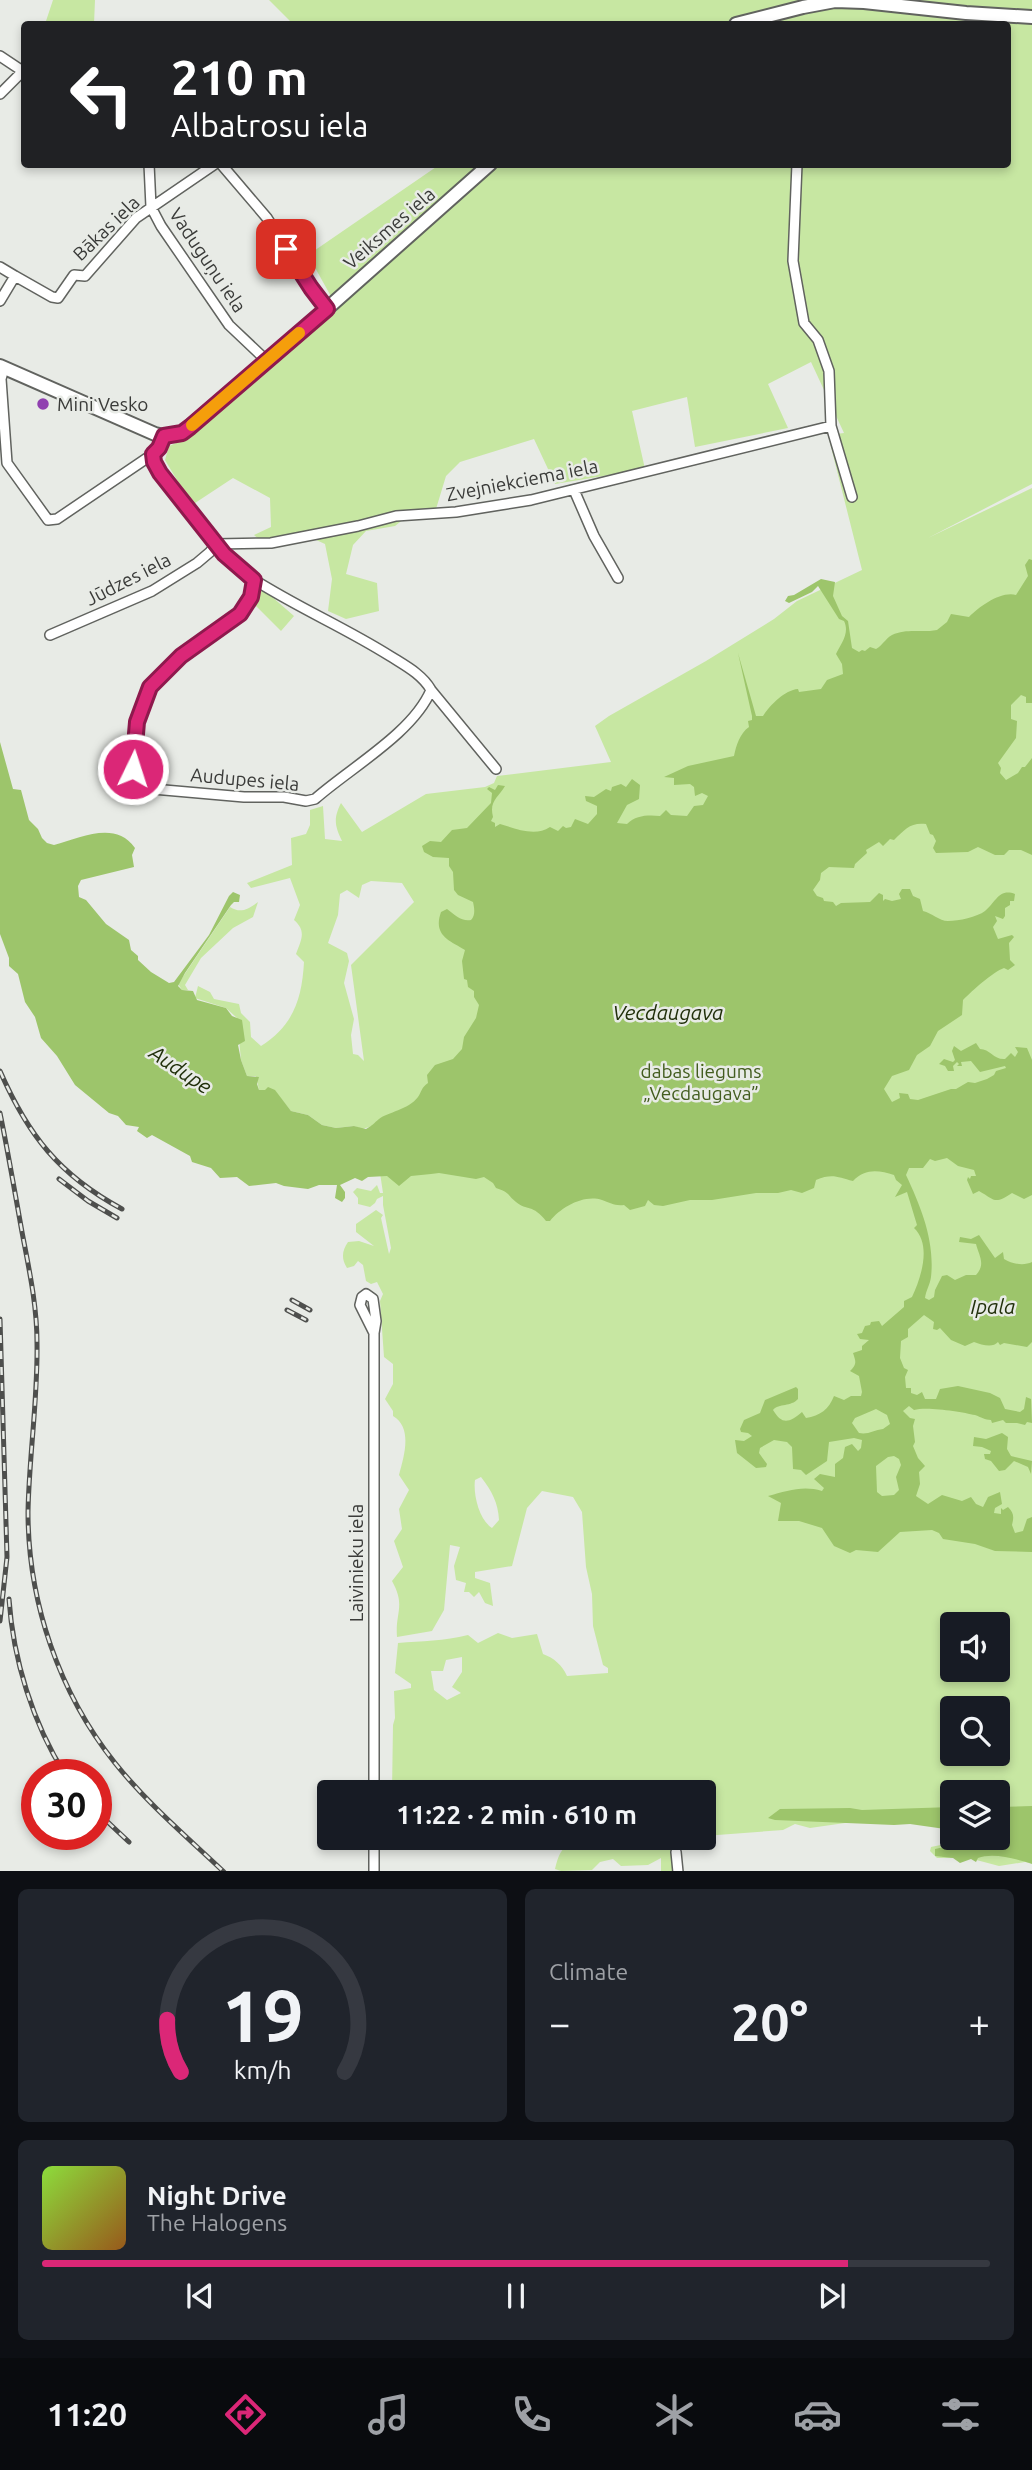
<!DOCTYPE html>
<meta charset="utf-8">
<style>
:root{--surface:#171b24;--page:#20242c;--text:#f1f3f6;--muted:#9ea1a6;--line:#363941;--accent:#db2777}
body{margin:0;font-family:Ubuntu,sans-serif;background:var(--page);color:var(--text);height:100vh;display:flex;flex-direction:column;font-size:26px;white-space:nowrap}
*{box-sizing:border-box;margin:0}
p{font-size:23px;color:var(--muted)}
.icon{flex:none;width:38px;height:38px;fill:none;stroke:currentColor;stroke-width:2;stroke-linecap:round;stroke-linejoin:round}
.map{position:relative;height:1871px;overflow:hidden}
.side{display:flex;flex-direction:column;gap:18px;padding:18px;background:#0d0f14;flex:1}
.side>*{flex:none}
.banner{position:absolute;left:21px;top:21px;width:990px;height:147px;border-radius:7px;box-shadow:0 4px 10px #0003;background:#202124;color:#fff;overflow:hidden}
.controls{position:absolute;left:940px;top:1612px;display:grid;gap:14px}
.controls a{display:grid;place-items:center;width:70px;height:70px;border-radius:7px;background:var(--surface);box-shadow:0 4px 10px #0003;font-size:35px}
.speed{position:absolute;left:21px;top:1759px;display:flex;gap:14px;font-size:35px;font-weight:700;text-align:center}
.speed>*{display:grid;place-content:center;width:91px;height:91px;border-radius:50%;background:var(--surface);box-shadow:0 4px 10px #0003;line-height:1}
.speed .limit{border:10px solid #d22;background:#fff;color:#111}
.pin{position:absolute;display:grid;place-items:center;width:60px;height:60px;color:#fff;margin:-30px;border-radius:14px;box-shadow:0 4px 10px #0006}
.me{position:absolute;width:77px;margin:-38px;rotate:4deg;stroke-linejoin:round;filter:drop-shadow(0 0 5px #0008)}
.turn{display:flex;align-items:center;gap:24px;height:147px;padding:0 35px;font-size:32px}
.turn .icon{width:91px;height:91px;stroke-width:2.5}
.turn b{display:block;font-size:49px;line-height:60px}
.big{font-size:52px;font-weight:700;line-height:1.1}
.side .widget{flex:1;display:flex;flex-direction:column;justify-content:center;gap:10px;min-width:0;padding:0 24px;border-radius:10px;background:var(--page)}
.side .dial{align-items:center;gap:0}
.dial svg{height:182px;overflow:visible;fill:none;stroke:var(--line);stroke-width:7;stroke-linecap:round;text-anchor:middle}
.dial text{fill:var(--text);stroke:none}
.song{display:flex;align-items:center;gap:21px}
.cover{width:84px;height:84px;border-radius:10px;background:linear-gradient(135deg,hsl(90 70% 55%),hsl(30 70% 35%))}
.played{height:7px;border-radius:4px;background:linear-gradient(90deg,var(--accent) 85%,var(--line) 85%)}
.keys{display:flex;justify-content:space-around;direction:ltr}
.heat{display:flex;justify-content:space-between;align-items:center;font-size:38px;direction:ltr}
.side .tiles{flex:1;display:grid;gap:18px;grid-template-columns:1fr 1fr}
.widget:last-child{grid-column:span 2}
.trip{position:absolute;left:317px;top:1780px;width:399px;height:70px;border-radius:7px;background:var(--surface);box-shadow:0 4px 10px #0003;font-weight:700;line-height:70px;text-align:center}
.menu{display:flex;height:112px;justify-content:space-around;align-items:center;background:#090b0e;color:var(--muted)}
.menu .icon{width:49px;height:49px}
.menu .active{color:var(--accent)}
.menu b{font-size:32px;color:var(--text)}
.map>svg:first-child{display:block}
.green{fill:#c7e7a2;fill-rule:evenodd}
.water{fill:#9dc56b;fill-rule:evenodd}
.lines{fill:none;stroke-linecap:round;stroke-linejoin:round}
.street-casing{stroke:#61635f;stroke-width:12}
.secondary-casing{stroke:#61635f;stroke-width:16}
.street{stroke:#fff;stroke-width:9}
.secondary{stroke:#fff;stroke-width:12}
.rail-casing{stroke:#4e4f4d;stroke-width:5}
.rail{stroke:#e8ebe6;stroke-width:2.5;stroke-dasharray:8;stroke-linecap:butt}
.route-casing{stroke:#8e194d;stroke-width:18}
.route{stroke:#db2777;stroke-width:12}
.slow{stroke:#f59e0b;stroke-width:12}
.poi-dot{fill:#9040b0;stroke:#e8ebe6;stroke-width:2.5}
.labels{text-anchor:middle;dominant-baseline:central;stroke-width:5;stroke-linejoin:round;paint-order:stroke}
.street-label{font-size:19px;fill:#3a3b39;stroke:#e8ebe6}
.poi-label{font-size:19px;fill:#3a3b39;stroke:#e8ebe6;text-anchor:start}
.park-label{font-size:19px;fill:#435d1f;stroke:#e8ebe6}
.water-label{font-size:21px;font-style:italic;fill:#21300b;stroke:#e8ebe6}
</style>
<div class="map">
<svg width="1032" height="1872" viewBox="0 0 1032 1872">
<rect width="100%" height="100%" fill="#e8ebe6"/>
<path class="green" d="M53,0H95L94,24H45Z
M269,0H1032V484L928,538L1032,488V1863L1025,1862L999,1866L969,1858H937L930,1851L931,1847L959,1841L998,1838V1792H952V1826L873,1819L810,1828L795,1824L783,1830L704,1836V1792H392L393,1725L395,1718L394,1691L411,1688V1684L395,1673L398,1643C422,1641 444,1641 468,1635L478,1643L498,1633L512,1638L537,1634L543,1654C554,1658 562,1665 567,1676L608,1673V1668L603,1665L593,1626L592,1594L586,1567L582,1512L573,1497L542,1491L527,1508L512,1566L475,1572V1578L490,1583L493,1606L485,1603L479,1592L474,1597L469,1592H464L466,1583L456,1580L454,1566L460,1547L450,1545L444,1610L432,1631L397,1637C395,1612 406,1606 392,1581L403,1567L394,1541L402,1529L399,1509L409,1490L399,1475C404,1456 413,1428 393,1416V1411L385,1399L393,1384V1364L384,1357L380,1301L383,1294L377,1282L371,1284L366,1281L363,1265L358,1261L354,1266L347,1268C341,1258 342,1251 348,1242L359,1241L374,1246L356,1232V1224L376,1210L383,1215L381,1218L389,1254L391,1248L383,1205V1196L377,1199L375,1203L370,1207L358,1204V1198L353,1192L357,1188L371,1191L377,1185L380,1193H383L373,1126L362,1129L354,1126L336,1128L322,1125L308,1115L291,1111L274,1090H259L256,1076H247L241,1060L237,1018L226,1008L195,998L198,986L210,992L214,999L239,1004L241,1013L250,1022L251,1037L261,1046C293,1026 302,999 304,962L296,954C301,940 307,931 294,920L300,905L290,878L251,888L247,883L292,865L291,838L306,834L310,825V810L323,806L325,839L342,841C335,826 333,819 341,803L362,832L426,794L485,787L494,783L497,776L611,762L595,726L609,716L706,661L774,619L797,601L862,570L828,435L844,433L811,362L768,384L788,428L695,447L687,397L632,411L645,469L555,484L534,439L460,462L446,476L436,509L414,511L395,526L366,531L353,545L346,574L377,583L379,611L346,619L328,611L332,579L325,544L303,534L261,541L254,535L271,527L270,498L233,478L192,505L165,460L169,446L190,437L338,309L308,255L439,165L1008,164V24H511L508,22L497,24H293ZM371,881L402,883L414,902L351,965L364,1061L358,1055L353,1054L351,1035L354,1019L344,983L349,961L347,953L328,943L338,915L340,894L347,890L359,898L362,885ZM481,1477C492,1491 498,1503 499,1520L492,1528C479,1520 473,1494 475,1480ZM952,1624H998V1670H952ZM462,1657V1672L452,1687L461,1693L447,1700L434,1690L431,1671H443L446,1660ZM952,1708H998V1754H952Z
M263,589L294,616L281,631L252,602Z
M258,902L253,917L233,928L201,958L185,985L188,990H182L178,984L230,907C241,914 248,909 258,902Z
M561,1838H687H683L676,1871H661V1858L648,1865L621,1866L613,1859L600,1862L592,1870L561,1871L555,1869C560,1849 563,1845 583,1841Z"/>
<path class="water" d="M1029,559L1032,560V703H1026V697L1021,695L1011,705V719L1017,721L1016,738L998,763L1001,768L1000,773L1006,780L1018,773L1022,767H1025L1032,758V855L1021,850H1009L1004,855H995L978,847L968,852L936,853L933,848L936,841L933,835L930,834L926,824C911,822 905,829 894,840L890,839L883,846L879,842L866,850L867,853L855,864L854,868L829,867L821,873L820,880L813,890L817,896L823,898L824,901L833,902L836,906L841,903L870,902L879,893L883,895V901L885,899L892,901L901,899L899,894L902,889H910L913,896L920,899L923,911C932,913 939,921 948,921C959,921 977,917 985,911C996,902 999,888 1015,894L1014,901H1010V905L1005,908V916L1003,919L995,916L997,921L993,927L998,939L1012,935L1014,937L1009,943L1010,960L1015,965L1008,970L1004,968C993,972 973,990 963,1000L962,1015L938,1031L930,1046L917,1055L909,1070L892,1076L884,1089L892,1102L900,1098L899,1093L908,1094L910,1099L918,1100L951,1089H956L968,1082L975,1083L987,1079L994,1075L996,1071L1006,1068L1005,1066L980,1072L971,1061L961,1062L962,1066H957L959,1064L957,1062L953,1066L954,1071H948L945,1066L939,1064L944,1059L953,1062L955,1060L952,1051L954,1046L961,1051L976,1043L980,1049C990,1049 994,1060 1005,1059L1011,1053L1015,1057L1018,1052L1015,1047L1027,1048L1032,1060V1195L1024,1199L1012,1193C994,1205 995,1200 979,1191L973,1194L967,1180L968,1177L970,1179L971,1176H976L974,1170L958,1166L947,1158L935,1161L930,1159L923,1168H909L906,1175C921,1207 935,1241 931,1277C930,1285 926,1290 925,1298L929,1300L934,1297L935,1290L942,1276L947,1275L955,1280L966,1275H976C986,1264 979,1256 976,1244L959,1242L960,1237L971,1239L979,1235L995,1258L1003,1252L1004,1259C1012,1264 1024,1266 1032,1262V1342L1027,1347L1004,1343L1000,1345L998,1342C993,1348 982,1345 974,1342L965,1346L951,1340L940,1328L937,1330L933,1329L934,1322L924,1315L908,1329V1337L901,1341L900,1358L904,1368L908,1370L905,1377L906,1388H911V1393L917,1395L922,1392L925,1399H936L940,1389L958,1386L990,1393L1000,1398L1005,1409L1020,1412L1024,1409L1026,1397L1031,1399L1032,1423L1027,1422L1025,1425L1017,1423H1006L1003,1420L992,1423L991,1420C985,1420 981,1417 975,1415C962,1412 927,1406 914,1410L909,1406L903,1411L910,1418L915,1419L913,1426L915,1442L913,1446L918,1458L925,1466L919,1472L920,1484L916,1496L928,1504L942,1495L962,1501L971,1497L976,1504L983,1507L988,1497L1000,1492L1002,1504L995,1508L994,1513L1001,1514V1508L1003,1510L1008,1507C1014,1513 1014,1517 1012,1525L1015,1533L1023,1531L1027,1519L1032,1517V1552L995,1551L975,1544L943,1539L939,1533L932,1530L900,1532L878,1552L856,1550L850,1553L834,1546L822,1528L799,1521H778L781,1503L768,1496C787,1491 803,1485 822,1491L824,1488L814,1479L820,1474L835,1477V1464L843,1458L845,1447L852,1444L858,1451L861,1448L862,1440L854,1438L829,1442L827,1461L806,1475L801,1470L793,1469L792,1447L787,1442L774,1440L760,1448L759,1453L767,1464L766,1467L756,1468L737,1453L735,1440L744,1441L752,1436L748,1433L741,1432L740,1429L744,1420L760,1413L765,1400L796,1387L798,1389V1399C791,1407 779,1403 773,1410C782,1425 789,1423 802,1412L806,1418C820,1416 829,1409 834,1396L844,1400L851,1396H861L862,1392L859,1376L850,1371C857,1364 856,1362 853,1353L862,1350V1346L869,1340L860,1339L857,1334L862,1333L865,1326L870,1325L871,1322L879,1321L882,1326L904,1307V1301L912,1297C921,1278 932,1245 914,1228L917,1225L907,1192L895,1197L902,1185L896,1180L894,1175C879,1170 865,1168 853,1181C838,1177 832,1173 816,1180L814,1188L802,1193L791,1190L778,1193H756L712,1200H690L663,1206L654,1205L648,1200L645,1206L630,1210L624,1205C614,1206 611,1203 602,1200C584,1194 561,1207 550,1221H546C533,1204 527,1211 516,1202C506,1194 511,1193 496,1188L493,1183L484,1177L476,1179L439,1173L431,1174L411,1176L399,1186L387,1176L368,1177L362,1181L355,1178L340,1185L345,1192V1198L342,1202L335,1198L337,1185H319L308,1189L284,1186L276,1183L249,1186L237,1177L220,1178L211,1168L192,1162L190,1156L152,1135L147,1138L137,1131L139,1127L126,1125L118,1116L109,1113L75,1085L57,1056L41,1038L35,1017L25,1002L18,974L9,966V958L0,934V742L13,789L21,790L29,820L38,829L42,838L47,843L54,845C81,838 115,820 135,848L132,855L134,867L81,880L78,886L79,897L86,900L106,924L129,940L131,950L138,956V960L151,972L169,983L174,982L209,935L229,896L233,892L240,895L239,902H234L231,905L185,973L178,986L182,990L193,991L197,1000L226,1008L232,1016L242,1020L245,1041L238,1045L241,1060L247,1076L259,1077L257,1084L259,1090H265L268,1087L275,1090L291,1111L308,1115L322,1125L336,1128L354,1126L366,1129C372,1126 374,1123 379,1119C388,1112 408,1110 418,1097C422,1091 421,1088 428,1083L427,1075L435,1065L453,1059L462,1049L464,1037L476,1018L479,1005L474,997V991L468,987L467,980L464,979L462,961L465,950C448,940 433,935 441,912L447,909C455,915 462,922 471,920C476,915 474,907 473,902L458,895L454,890L453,872L449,866V858L433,857L424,852L422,846L430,841L441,842L452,830L467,828L491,803L492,793L487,789L489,787L495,790L498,785L505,786C498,798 489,801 493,817L491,821L495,823V827L500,824C517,829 535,837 550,827L558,831L563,826L566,828L571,827L575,819L588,824L597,814V806L586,801L585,796L594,797L606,789L611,791L612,787L621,784L626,787L632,779L640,785L639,799L627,805L617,823L627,824C636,815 648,815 660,816L666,810L671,815L687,816L694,806L703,805L708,796L702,793L695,796L694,787L690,784L674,785V778L664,777L688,766L734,756C736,746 740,733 749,727L748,721L752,720V716L738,653L756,716H763C770,705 785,690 798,689L799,692L821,689L827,680L843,674L842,664L836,654C841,644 850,633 844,621L839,619L818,586L812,592L789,603L785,601L788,596L794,595L821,579L835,582L833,596L842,616L848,621L852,648L859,652L862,650L865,651L870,647L876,649C883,645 885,639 892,635C907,628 921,633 937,630L947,622L951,614L969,617C980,606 1001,591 1016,595L1028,576L1025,565ZM876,1409L887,1415L890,1424L883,1429C874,1430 868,1435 859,1433L852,1423L855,1418ZM894,1456L899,1459L901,1465L896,1477L899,1490L894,1495L882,1496L877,1492L876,1466L888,1457Z
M1002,1433L1008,1437L1007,1449L1011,1456L1032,1461L1031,1474L1028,1467L1014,1461L1005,1470L999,1471L991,1461L985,1459L984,1454H990L991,1451L982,1447L973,1446L974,1437L986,1439Z
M1032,1806V1864C1017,1859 993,1852 978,1858L976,1862L971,1859L960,1863L953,1858L935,1856V1849L949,1846L959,1838H998V1807Z
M952,1807V1830L910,1824L894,1825L775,1820L768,1818L780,1809L850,1808L862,1810Z"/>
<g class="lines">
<g class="street-casing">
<path id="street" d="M0,56L24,72
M0,94L23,71
M149,164L151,207L161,226L229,325L267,361
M221,164L267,218L311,288L327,309
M797,164L793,261L804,323L818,340L829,371L831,426L852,497
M0,267L15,276
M0,301L15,276L52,297L58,298L74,275L85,276L136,218L215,164
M4,368L1,379L7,463L48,520L57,519L153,454L164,436
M153,454L154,462L161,473L224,554L239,570C287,603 341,625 390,656C404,665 422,674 431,690L496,769
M574,490L594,536L618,578
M253,580C252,593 250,604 240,614C230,624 217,631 205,639C160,671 137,692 133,750C132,768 135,782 153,789L244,797H284L306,801L315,799C350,768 413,733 431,690
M50,635L152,591L197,563L210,552L216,544L271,543L358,526L396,516L456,512L531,500L831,426
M374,1333L360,1305L362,1297L366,1294L373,1299L376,1321L374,1333V1792
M374,1838V1872
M676,1852L678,1872"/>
</g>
<g class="secondary-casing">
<path id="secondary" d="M736,24L803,7L835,1L864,2L966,13L1032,17
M0,366L155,434L164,436L182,433L294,338L490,164"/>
</g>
<use href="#street" class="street"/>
<use href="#secondary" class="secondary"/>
<g class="rail-casing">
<path id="rail" d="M0,1071C28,1135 59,1175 122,1209
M0,1113C8,1152 15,1193 22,1232C29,1269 37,1305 37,1343C38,1399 29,1456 28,1512C28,1602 59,1693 115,1763C147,1803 187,1837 224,1872
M59,1179L88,1201L117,1218
M292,1300L310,1310
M287,1310L306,1320
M0,1319L7,1557L0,1621
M9,1599C13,1659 33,1724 65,1774
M96,1811L129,1842"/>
</g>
<use href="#rail" class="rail"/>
</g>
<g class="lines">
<g class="route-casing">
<path id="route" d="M133,769L137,722L150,687L181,656L240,614L251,597L254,580L224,554L160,473L154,462L153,454L159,448L164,436L182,433L190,427L327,309L311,288L286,249"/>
</g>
<use href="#route" class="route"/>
<path class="slow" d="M192,425L299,333"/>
</g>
<circle class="poi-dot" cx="43" cy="404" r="7"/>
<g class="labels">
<g class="street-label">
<text transform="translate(106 228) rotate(-44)">Bākas iela</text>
<text transform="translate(389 228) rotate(-41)">Veiksmes iela</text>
<text transform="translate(208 260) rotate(56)">Vaduguņu iela</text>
<text transform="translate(522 480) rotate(-11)">Zvejniekciema iela</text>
<text transform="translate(128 579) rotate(-27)">Jūdzes iela</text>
<text transform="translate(245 779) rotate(5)">Audupes iela</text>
<text transform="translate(356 1563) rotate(-90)">Laivinieku iela</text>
</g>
<g class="poi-label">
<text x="57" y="404">Mini Vesko</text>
</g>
<g class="park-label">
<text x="701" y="1071">dabas liegums<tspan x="701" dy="22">„Vecdaugava”</tspan></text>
</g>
<g class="water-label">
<text x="668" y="1012">Vecdaugava</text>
<text transform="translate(181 1069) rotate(34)">Audupe</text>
<text x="993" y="1306">Ipala</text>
</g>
</g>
</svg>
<div class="controls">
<a><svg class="icon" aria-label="sound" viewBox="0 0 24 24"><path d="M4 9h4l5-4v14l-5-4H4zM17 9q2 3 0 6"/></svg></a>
<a><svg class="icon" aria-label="search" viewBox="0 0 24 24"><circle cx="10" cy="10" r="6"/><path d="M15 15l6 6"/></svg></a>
<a><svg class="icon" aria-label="layers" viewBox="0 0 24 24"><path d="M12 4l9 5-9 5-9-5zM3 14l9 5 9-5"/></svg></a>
</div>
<div class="speed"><div class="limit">30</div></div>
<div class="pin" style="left:286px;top:249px;background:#d93025"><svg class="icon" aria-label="arrive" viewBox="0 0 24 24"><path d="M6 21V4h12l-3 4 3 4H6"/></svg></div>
<svg class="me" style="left:133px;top:769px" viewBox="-20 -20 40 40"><circle r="17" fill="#db2777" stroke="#fff" stroke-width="3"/><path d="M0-11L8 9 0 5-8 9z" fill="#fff"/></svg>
<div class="trip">11:22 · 2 min · 610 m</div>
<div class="banner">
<div class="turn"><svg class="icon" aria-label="left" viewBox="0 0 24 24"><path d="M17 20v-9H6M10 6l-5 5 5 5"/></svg><div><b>210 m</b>Albatrosu iela</div></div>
</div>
</div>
<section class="side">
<div class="tiles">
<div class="widget dial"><svg viewBox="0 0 100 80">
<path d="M14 69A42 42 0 1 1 86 69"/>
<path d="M14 69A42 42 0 0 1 8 46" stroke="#db2777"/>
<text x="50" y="56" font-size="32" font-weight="700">19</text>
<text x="50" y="72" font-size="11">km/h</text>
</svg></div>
<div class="widget"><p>Climate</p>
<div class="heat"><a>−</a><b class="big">20°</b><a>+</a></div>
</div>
<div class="widget">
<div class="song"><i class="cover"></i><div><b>Night Drive</b><p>The Halogens</p></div></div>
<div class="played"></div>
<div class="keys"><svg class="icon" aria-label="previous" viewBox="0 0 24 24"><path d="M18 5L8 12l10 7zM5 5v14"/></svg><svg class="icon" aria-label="pause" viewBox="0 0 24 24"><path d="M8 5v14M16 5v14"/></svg><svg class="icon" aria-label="next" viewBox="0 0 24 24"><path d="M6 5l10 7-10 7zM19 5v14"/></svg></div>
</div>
</div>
</section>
<nav class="menu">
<b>11:20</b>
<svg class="icon active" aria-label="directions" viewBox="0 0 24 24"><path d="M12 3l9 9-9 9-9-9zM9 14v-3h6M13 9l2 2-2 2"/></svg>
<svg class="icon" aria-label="music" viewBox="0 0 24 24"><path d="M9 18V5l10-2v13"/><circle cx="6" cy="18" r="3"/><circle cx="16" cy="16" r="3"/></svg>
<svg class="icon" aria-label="phone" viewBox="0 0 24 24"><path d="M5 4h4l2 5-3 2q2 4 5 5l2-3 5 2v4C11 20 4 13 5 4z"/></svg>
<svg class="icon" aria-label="climate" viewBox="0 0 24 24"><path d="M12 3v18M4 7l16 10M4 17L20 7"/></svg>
<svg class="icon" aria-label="car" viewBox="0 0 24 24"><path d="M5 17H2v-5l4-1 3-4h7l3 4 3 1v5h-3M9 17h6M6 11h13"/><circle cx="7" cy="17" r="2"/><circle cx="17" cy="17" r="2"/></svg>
<svg class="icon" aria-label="filters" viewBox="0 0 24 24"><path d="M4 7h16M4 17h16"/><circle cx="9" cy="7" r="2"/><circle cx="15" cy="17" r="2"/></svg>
</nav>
